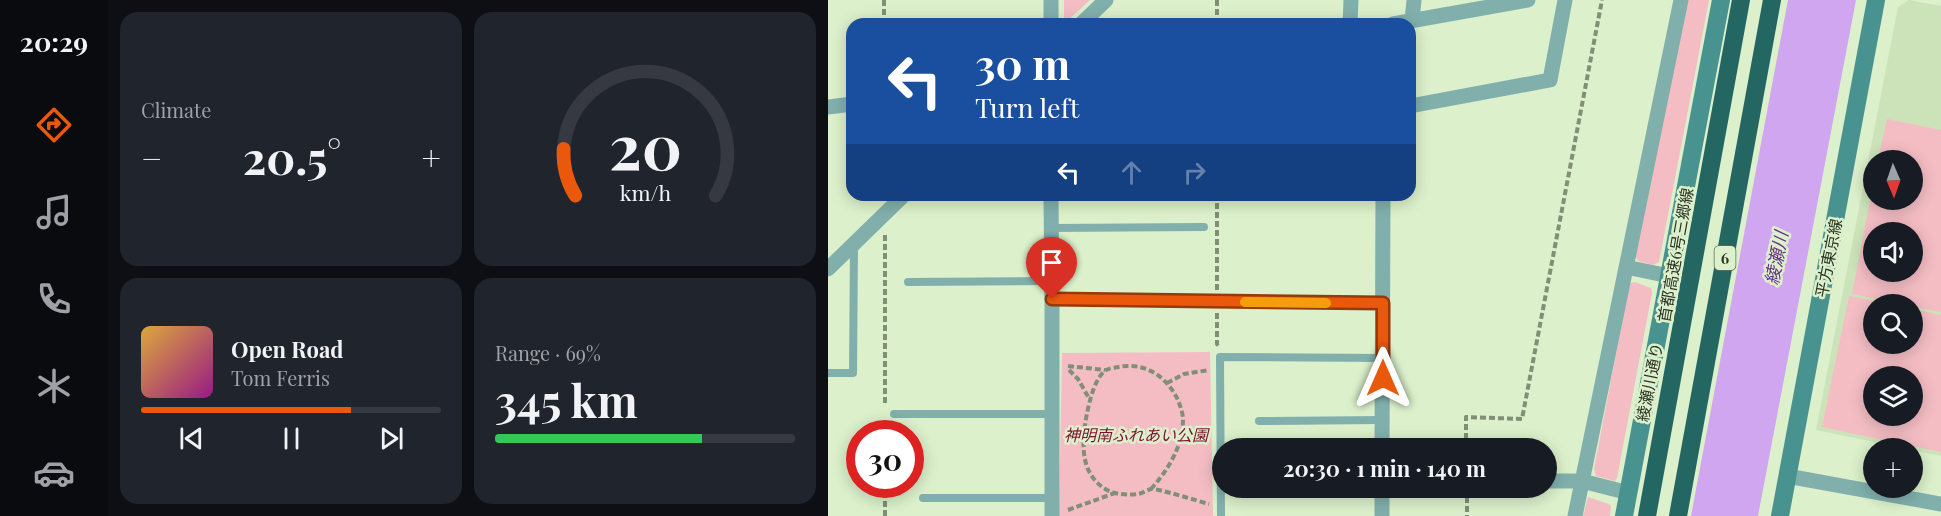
<!DOCTYPE html>
<meta charset="utf-8">
<style>
:root{--surface:#171b24;--page:#20242c;--text:#f1f3f6;--muted:#9ea1a6;--line:#363941;--accent:#ea580c}
body{margin:0;font-family:"Playfair Display","Noto Sans JP",serif;background:var(--page);color:var(--text);height:100vh;display:flex;flex-direction:column;font-size:22px;white-space:nowrap}
*{box-sizing:border-box;margin:0}
p{font-size:20px;color:var(--muted)}
.icon{flex:none;width:33px;height:33px;fill:none;stroke:currentColor;stroke-width:2;stroke-linecap:round;stroke-linejoin:round}
.map{position:relative;flex:1;overflow:hidden}
.details{display:flex;flex-direction:column;gap:12px;padding:12px;background:#0d0f14;width:720px}
.details>*{flex:none}
.banner{position:absolute;left:18px;top:18px;width:570px;height:183px;border-radius:18px;box-shadow:0 3px 15px #0003;background:#1a4fa0;color:#fff;overflow:hidden}
.needle{width:39px;rotate:178deg}
.buttons{position:absolute;left:1035px;top:150px;display:grid;gap:12px}
.buttons a{display:grid;place-items:center;width:60px;height:60px;border-radius:50%;background:var(--surface);box-shadow:0 3px 15px #0003;font-size:30px}
.speed{position:absolute;left:18px;top:420px;display:flex;gap:12px;font-size:30px;font-weight:700;text-align:center}
.speed>*{display:grid;place-content:center;width:78px;height:78px;border-radius:50%;background:var(--surface);box-shadow:0 3px 15px #0003;line-height:1}
.speed .limit{border:9px solid #d22;background:#fff;color:#111}
.pin{position:absolute;display:grid;place-items:center;width:51px;height:51px;color:#fff;margin:-62px -26px;border-radius:50% 50% 50% 0;rotate:-45deg;box-shadow:0 0 6px #0007}
.pin .icon{rotate:45deg}
.me{position:absolute;width:66px;margin:-33px;rotate:0deg;stroke-linejoin:round;filter:drop-shadow(0 0 4px #0008)}
.turn{display:flex;align-items:center;gap:21px;height:126px;padding:0 30px;font-size:27px}
.turn .icon{width:78px;height:78px;stroke-width:2.5}
.turn b{display:block;font-size:42px;line-height:51px}
.lanes{display:flex;align-items:center;height:57px;padding:0 30px;background:#0003;justify-content:center;gap:30px;direction:ltr}
.lanes .off{opacity:.35}
.big{font-size:45px;font-weight:700;line-height:1.1}
.details .widget{flex:1;display:flex;flex-direction:column;justify-content:center;gap:9px;min-width:0;padding:0 21px;border-radius:18px;background:var(--page)}
.details .dial{align-items:center;gap:0}
.dial svg{height:156px;overflow:visible;fill:none;stroke:var(--line);stroke-width:7;stroke-linecap:round;text-anchor:middle}
.dial text{fill:var(--text);stroke:none}
.song{display:flex;align-items:center;gap:18px}
.cover{width:72px;height:72px;border-radius:9px;background:linear-gradient(135deg,hsl(40 70% 55%),hsl(310 70% 35%))}
.played{height:6px;border-radius:3px;background:linear-gradient(90deg,var(--accent) 70%,var(--line) 70%)}
.keys{display:flex;justify-content:space-around;direction:ltr}
.heat{display:flex;justify-content:space-between;align-items:center;font-size:33px;direction:ltr}
.charge{height:9px;border-radius:4px;background:linear-gradient(90deg,#34c759 69%,var(--line) 0)}
.details .tiles{flex:1;display:grid;gap:12px;grid-template-columns:repeat(2,1fr)}
.trip{position:absolute;left:384px;top:438px;width:345px;height:60px;border-radius:30px;background:var(--surface);box-shadow:0 3px 15px #0003;font-weight:700;line-height:60px;text-align:center}
main{display:flex;flex:1;min-height:0}
.menu{display:flex;flex-direction:column;width:108px;justify-content:space-around;align-items:center;background:#090b0e;color:var(--muted)}
.menu .icon{width:42px;height:42px}
.menu .selected{color:var(--accent)}
.menu b{font-size:27px;color:var(--text)}
.map>svg:first-child{display:block}
.built{fill:#cce3b9;fill-rule:evenodd}
.green{fill:#f4bdc4;fill-rule:evenodd}
.water{fill:#d1a6f0}
.lines{fill:none;stroke-linecap:round;stroke-linejoin:round}
.path{stroke:#818f76;stroke-width:4;stroke-dasharray:6 3;stroke-linecap:butt}
.lane{stroke:#81b0ac;stroke-width:8}
.street{stroke:#81b0ac;stroke-width:15}
.secondary{stroke:#48938f;stroke-width:18}
.highway{stroke:#236662;stroke-width:18}
.route-casing{stroke:#983908;stroke-width:15}
.route{stroke:#ea580c;stroke-width:10}
.slow{stroke:#f59e0b;stroke-width:10}
.labels{text-anchor:middle;dominant-baseline:central;stroke-width:5;stroke-linejoin:round;paint-order:stroke}
.shield{fill:#dcf0cb;stroke:#616c58;stroke-width:1.5}
.shield-label{font-size:15px;font-weight:bold;fill:#2c3426}
.street-label{font-size:16px;fill:#2c3426;stroke:#dcf0cb}
.park-label{font-size:16px;font-style:italic;fill:#7c1031;stroke:#dcf0cb}
.water-label{font-size:18px;font-style:italic;fill:#663186;stroke:#dcf0cb}
</style>
<main>
<nav class="menu">
<b>20:29</b>
<svg class="icon selected" aria-label="directions" viewBox="0 0 24 24"><path d="M12 3l9 9-9 9-9-9zM9 14v-3h6M13 9l2 2-2 2"/></svg>
<svg class="icon" aria-label="music" viewBox="0 0 24 24"><path d="M9 18V5l10-2v13"/><circle cx="6" cy="18" r="3"/><circle cx="16" cy="16" r="3"/></svg>
<svg class="icon" aria-label="phone" viewBox="0 0 24 24"><path d="M5 4h4l2 5-3 2q2 4 5 5l2-3 5 2v4C11 20 4 13 5 4z"/></svg>
<svg class="icon" aria-label="climate" viewBox="0 0 24 24"><path d="M12 3v18M4 7l16 10M4 17L20 7"/></svg>
<svg class="icon" aria-label="car" viewBox="0 0 24 24"><path d="M5 17H2v-5l4-1 3-4h7l3 4 3 1v5h-3M9 17h6M6 11h13"/><circle cx="7" cy="17" r="2"/><circle cx="17" cy="17" r="2"/></svg>
</nav>
<section class="details">
<div class="tiles">
<div class="widget"><p>Climate</p>
<div class="heat"><a>−</a><b class="big">20.5°</b><a>+</a></div>
</div>
<div class="widget dial"><svg viewBox="0 0 100 80">
<path d="M14 69A42 42 0 1 1 86 69"/>
<path d="M14 69A42 42 0 0 1 8 45" stroke="#ea580c"/>
<text x="50" y="56" font-size="32" font-weight="700">20</text>
<text x="50" y="72" font-size="11">km/h</text>
</svg></div>
<div class="widget">
<div class="song"><i class="cover"></i><div><b>Open Road</b><p>Tom Ferris</p></div></div>
<div class="played"></div>
<div class="keys"><svg class="icon" aria-label="previous" viewBox="0 0 24 24"><path d="M18 5L8 12l10 7zM5 5v14"/></svg><svg class="icon" aria-label="pause" viewBox="0 0 24 24"><path d="M8 5v14M16 5v14"/></svg><svg class="icon" aria-label="next" viewBox="0 0 24 24"><path d="M6 5l10 7-10 7zM19 5v14"/></svg></div>
</div>
<div class="widget"><p>Range · 69%</p><b class="big">345 km</b><div class="charge"></div></div>
</div>
</section>
<div class="map">
<svg width="1113" height="516" viewBox="0 0 1113 516">
<rect width="100%" height="100%" fill="#dcf0cb"/>
<path class="built" d="M1081,0L1113,6V456L1085,450L1084,448H1075L988,430L1070,7ZM1046,160H1084V200H1046ZM1046,232H1084V272H1046ZM1046,304H1084V344H1046ZM1046,376H1084V416H1046Z"/>
<path class="green" d="M236,0H262L236,24Z
M859,0H881L831,262L825,265L810,261L807,256Z
M1059,119L1113,130V312L1085,307L1084,304H1074L1024,294L1045,185L1046,200H1084V160H1050ZM1084,232V272H1046V232Z
M807,282L823,288L824,293L789,478L787,481L768,476L766,469L801,286L802,283Z
M1021,296L1062,304H1046V344H1084L1085,309L1113,315V452L994,427ZM1084,376V416H1046V376Z
M382,352L385,516H231L234,353Z
M760,497L781,504L783,506L782,516H755Z"/>
<path class="water" d="M960,0H1028L930,516H863Z"/>
<g class="lines">
<path class="path" d="M389,0V24
M56,24V0
M57,235V404
M389,290V195
M389,313V344L391,346
M240,366L277,370
M241,370L250,379L262,400
M339,383L356,374L381,370
M57,434V424
M638,448V417L694,419L774,0
M639,488V516
M323,489C340,470 355,446 355,420C355,413 352,405 349,398C337,375 316,362 290,367C286,368 280,368 277,371C264,380 257,419 256,435C254,457 258,478 279,490C288,495 301,495 310,494C315,493 319,490 323,489C332,489 370,501 381,504
M240,510L287,493
M57,516V484"/>
<path class="lane" d="M223,228L376,227
M80,282L224,281
M224,299L555,303
M0,373H25L26,246
M66,414H224
M431,421L554,420
M95,498H224
M393,516L392,357L555,358"/>
<path class="street" d="M223,0V24
M584,21L586,0
M253,24L278,0
M522,24L523,0
M565,24L700,0
M582,106L722,80L737,0
M0,107L24,104
M223,195L224,299V516
M798,267L841,276
M0,269L76,195
M554,448L555,195
M959,476L1113,504
M718,481H754L801,493
M554,488V516
M747,516L853,0"/>
<path class="secondary" d="M796,516L893,0
M952,516L1048,0"/>
<path class="highway" d="M819,516L913,0
M850,516L944,0"/>
</g>
<g class="lines">
<g class="route-casing">
<path id="route" d="M224,299L555,303V378"/>
</g>
<use href="#route" class="route"/>
<path class="slow" d="M417,302L498,303"/>
</g>
<g class="labels">
<rect class="shield" x="886.5" y="246" width="21" height="24" rx="4.5"/>
<g class="shield-label">
<text x="897" y="258">6</text>
</g>
<g class="street-label">
<text transform="translate(847 255) rotate(-80)">首都高速6号三郷線</text>
<text transform="translate(1000 258) rotate(-79)">平方東京線</text>
<text transform="translate(821 382) rotate(-79)">綾瀬川通り</text>
</g>
<g class="park-label">
<text x="308" y="434">神明南ふれあい公園</text>
</g>
<g class="water-label">
<text transform="translate(948 258) rotate(-79)">綾瀬川</text>
</g>
</g>
</svg>
<div class="buttons">
<a><svg class="needle" viewBox="-14 -14 28 28"><path d="M0-13l5 13h-10z" fill="#e53935"/><path d="M0 13l5-13h-10z" fill="#9ea1a6"/></svg></a>
<a><svg class="icon" aria-label="sound" viewBox="0 0 24 24"><path d="M4 9h4l5-4v14l-5-4H4zM17 9q2 3 0 6"/></svg></a>
<a><svg class="icon" aria-label="search" viewBox="0 0 24 24"><circle cx="10" cy="10" r="6"/><path d="M15 15l6 6"/></svg></a>
<a><svg class="icon" aria-label="layers" viewBox="0 0 24 24"><path d="M12 4l9 5-9 5-9-5zM3 14l9 5 9-5"/></svg></a>
<a>+</a>
</div>
<div class="speed"><div class="limit">30</div></div>
<div class="pin" style="left:224px;top:299px;background:#d93025"><svg class="icon" aria-label="arrive" viewBox="0 0 24 24"><path d="M6 21V4h12l-3 4 3 4H6"/></svg></div>
<svg class="me" style="left:555px;top:378px" viewBox="-20 -20 40 40"><path d="M0-17L14 15 0 8-14 15z" fill="#ea580c" stroke="#fff" stroke-width="4"/></svg>
<div class="trip">20:30 · 1 min · 140 m</div>
<div class="banner">
<div class="turn"><svg class="icon" aria-label="left" viewBox="0 0 24 24"><path d="M17 20v-9H6M10 6l-5 5 5 5"/></svg><div><b>30 m</b>Turn left</div></div>
<div class="lanes"><svg class="icon" aria-label="left" viewBox="0 0 24 24"><path d="M17 20v-9H6M10 6l-5 5 5 5"/></svg><svg class="icon off" aria-label="ahead" viewBox="0 0 24 24"><path d="M12 20V5M6 11l6-6 6 6"/></svg><svg class="icon off" aria-label="right" viewBox="0 0 24 24"><path d="M7 20v-9h11M14 6l5 5-5 5"/></svg></div>
</div>
</div>
</main>
